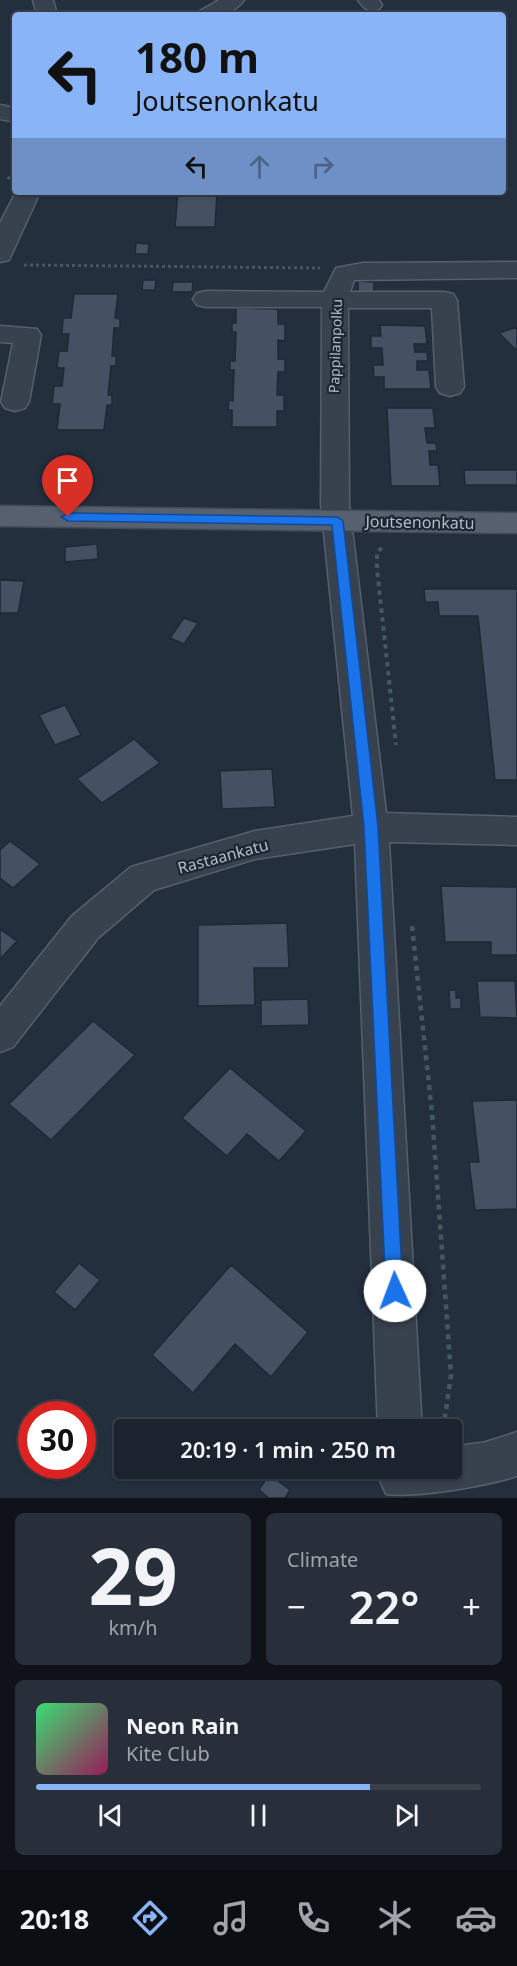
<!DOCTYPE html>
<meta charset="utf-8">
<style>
:root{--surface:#1b232e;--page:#282f3a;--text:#f1f3f6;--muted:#a0a4aa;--line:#39404a;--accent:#8ab4f8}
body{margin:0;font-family:"Noto Sans",sans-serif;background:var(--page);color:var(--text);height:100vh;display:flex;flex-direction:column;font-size:22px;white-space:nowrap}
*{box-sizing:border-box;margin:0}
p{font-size:20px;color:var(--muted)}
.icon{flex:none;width:33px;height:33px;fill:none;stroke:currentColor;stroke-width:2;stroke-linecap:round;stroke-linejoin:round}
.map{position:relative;height:1498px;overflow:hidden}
.details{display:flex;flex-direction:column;gap:15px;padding:15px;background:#0f1319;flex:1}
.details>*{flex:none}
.hud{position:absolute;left:12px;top:12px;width:494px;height:183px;border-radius:6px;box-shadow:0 2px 4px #0004,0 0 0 2px var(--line);background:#8ab4f8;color:#111;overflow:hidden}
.speed{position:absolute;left:18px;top:1401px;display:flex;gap:12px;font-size:30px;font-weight:700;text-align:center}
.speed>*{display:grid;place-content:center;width:78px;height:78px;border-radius:50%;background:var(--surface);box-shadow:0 2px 4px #0004,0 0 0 2px var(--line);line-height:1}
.speed .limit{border:9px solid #d22;background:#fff;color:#111}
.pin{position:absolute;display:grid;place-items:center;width:51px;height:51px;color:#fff;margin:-62px -26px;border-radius:50% 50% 50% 0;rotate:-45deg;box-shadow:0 0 6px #0007}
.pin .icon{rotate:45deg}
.me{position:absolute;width:66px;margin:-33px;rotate:358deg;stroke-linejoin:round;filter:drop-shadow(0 0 4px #0008)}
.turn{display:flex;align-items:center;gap:21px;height:126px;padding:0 24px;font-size:27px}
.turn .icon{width:78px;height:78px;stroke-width:2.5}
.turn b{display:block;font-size:42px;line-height:51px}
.lanes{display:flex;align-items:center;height:57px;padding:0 24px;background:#0003;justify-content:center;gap:30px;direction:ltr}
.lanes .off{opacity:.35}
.big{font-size:45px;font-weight:600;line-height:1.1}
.details .tile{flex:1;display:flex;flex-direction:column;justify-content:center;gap:9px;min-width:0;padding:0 21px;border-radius:9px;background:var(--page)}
.details .dial{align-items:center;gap:0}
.dial b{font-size:78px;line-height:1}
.song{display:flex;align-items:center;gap:18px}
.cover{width:72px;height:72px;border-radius:9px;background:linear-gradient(135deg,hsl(140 70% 55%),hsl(330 70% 35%))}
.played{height:6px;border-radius:3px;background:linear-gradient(90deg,var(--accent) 75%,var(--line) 75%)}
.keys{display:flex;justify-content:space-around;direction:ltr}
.heat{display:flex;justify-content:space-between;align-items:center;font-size:33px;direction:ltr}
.details .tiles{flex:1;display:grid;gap:15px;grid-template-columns:1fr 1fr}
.tile:last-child{grid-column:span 2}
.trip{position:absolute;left:114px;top:1419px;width:348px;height:60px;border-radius:6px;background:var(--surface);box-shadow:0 2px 4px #0004,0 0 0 2px var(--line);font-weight:600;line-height:60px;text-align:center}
.tab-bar{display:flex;height:96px;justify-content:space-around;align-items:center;background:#0b0e12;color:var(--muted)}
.tab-bar .icon{width:42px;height:42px}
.tab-bar .on{color:var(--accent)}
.tab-bar b{font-size:27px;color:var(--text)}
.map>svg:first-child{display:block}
.building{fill:#455162;stroke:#1f2835;stroke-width:1.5}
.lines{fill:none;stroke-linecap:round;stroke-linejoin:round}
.minor-casing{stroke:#565f6c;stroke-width:3}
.major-casing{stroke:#414a57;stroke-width:3}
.path-far2{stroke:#44595c;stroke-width:3;stroke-dasharray:3 3;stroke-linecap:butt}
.path-far1{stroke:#44595c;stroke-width:4;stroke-dasharray:4.5 4.5;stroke-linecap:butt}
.path{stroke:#44595c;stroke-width:4.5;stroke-dasharray:5 5;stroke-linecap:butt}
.minor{fill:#38414e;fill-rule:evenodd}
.major{fill:#56606e;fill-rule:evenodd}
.route{fill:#1a73e8;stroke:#114b97;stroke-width:1.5}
.labels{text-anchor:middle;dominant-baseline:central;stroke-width:4.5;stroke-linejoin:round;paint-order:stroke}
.far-street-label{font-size:14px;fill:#b4bcc9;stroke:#1d2633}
.street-label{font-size:16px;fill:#b4bcc9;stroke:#1d2633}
</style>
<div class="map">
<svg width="517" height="1498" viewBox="0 0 517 1498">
<rect width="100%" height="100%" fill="#242f3e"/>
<path class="building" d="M178,192H217L215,227H175Z
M136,243L149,244L148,254H135Z
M143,280H156L155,290H142Z
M358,281L374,282V292H358Z
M173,282H193L192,292H172Z
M74,294H118L115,318L120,319V328H114L112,356H116V366H111L108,395H112V405H107L104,430H57L60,404H52L54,386H62L64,368H57L59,351H67L69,334H62L63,318H71Z
M236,308L278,309V324H285V341L278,340V359H285V372H278L277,395H284V411H277V427H232V410H228L229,400L233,401L234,370H230V361H235L236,332H232V323H236Z
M380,325L425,326L427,344H414L415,352H427L428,361H417V370H429L431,389H384V377H374L373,365H383L382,348H371V336H381Z
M517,327V349H515L499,333Z
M387,408H433L435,428H425L427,443H436L437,451H429L430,465H438L440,486H391Z
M464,470H517V485H465Z
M97,544L98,559L65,562V547Z
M0,580L24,581L18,613H0V615Z
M424,589H517V780H495L478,616H439L438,602H425Z
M184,618L198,623L184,644L170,638Z
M65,705L81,735L55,745L39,715Z
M134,739L160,763L102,803L77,779Z
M272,769L275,807L222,809L220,771Z
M10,841L40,864L13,888L0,878V850Z
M441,886L517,887V955H491V942H445Z
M287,923L289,968H254L255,1005L198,1006V925Z
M0,929L17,941L0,959Z
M477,981H515L517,1018L480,1017Z
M449,990H456V998H461V1009H450Z
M308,999L309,1025L261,1026V1000Z
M93,1021L135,1055L51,1140L9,1104Z
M230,1068L306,1131L279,1161L247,1134L227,1156L182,1118Z
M517,1100V1209L475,1210L469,1162H479L472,1101Z
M79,1263L100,1280L75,1310L54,1292Z
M231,1265L308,1332L271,1377L235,1344L193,1393L152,1355Z
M269,1474L290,1490L285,1498H269L259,1490Z"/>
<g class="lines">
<g class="minor-casing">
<path id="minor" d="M33,0H53L57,15H37Z
M219,0H244C233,16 214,15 197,15L200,11Z
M358,0H379L382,5L379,9C368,12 364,9 358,0Z
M0,105L15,108V122L0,119Z
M16,192H40L9,260L0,262V223Z
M517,262V278L354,280L350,292H444L453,294L457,300L464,387L460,393L450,396L440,393L436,387L432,308H348L349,504L386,813L517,817V845L389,842L422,1430H378L355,844L255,859L154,890L98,938L13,1047L0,1052V1006L72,916L131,867L255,831L353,816L321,504L322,307H206L197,305L193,299L197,293L206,291L324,292L336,268L363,263Z
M0,326L37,329L41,335L29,402L25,408L15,411L5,408L1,402L13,343L0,342Z
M517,1432V1476C486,1486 416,1498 386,1494L379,1478L383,1468H452V1447L486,1442Z"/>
</g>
<g class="major-casing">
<path id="major" d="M0,506L517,513V533L0,526Z"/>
</g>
<path class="path-far2" d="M8,179L15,170
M24,265L320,268"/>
<path class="path-far1" d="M382,548L377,552V569L396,745"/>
<path class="path" d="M412,926L432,1113L451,1375L443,1430"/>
<use href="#minor" class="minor"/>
<use href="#major" class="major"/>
</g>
<path class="route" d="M68,513L337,517L343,521L378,827L403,1291L401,1297L395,1300L389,1297L386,1291L364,827L332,525L68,521L61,517Z"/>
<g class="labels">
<g class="far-street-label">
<text transform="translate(335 346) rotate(-88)">Pappilanpolku</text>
</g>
<g class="street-label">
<text transform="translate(420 522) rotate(1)">Joutsenonkatu</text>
<text transform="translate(223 856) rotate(-15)">Rastaankatu</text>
</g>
</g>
</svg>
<div class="speed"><div class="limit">30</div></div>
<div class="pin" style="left:68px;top:517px;background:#d93025"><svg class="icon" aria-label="arrive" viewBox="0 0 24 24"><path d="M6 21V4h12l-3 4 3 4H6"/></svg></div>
<svg class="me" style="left:395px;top:1291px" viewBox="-20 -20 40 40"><circle r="19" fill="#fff"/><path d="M0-13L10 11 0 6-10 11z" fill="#1a73e8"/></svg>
<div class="trip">20:19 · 1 min · 250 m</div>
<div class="hud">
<div class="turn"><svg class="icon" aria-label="left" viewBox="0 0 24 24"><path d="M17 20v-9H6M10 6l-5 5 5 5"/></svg><div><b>180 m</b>Joutsenonkatu</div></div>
<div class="lanes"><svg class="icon" aria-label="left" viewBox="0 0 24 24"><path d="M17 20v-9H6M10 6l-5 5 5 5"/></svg><svg class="icon off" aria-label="ahead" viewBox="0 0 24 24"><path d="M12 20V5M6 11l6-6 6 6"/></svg><svg class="icon off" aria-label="right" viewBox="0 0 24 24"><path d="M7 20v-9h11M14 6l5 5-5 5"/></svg></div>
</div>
</div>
<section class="details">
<div class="tiles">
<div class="tile dial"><b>29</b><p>km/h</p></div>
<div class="tile"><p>Climate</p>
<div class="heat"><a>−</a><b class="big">22°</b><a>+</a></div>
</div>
<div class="tile">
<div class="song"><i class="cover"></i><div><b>Neon Rain</b><p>Kite Club</p></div></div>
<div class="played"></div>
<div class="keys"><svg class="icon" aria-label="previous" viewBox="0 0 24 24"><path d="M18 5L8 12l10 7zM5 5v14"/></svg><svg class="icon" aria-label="pause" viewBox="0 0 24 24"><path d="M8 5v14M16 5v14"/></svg><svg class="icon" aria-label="next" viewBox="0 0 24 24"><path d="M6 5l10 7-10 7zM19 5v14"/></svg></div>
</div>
</div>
</section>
<nav class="tab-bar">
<b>20:18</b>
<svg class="icon on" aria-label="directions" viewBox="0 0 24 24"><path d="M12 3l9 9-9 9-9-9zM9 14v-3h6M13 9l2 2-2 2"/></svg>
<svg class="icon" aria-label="music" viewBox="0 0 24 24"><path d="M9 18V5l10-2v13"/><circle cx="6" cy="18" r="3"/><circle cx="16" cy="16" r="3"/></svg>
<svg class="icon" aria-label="phone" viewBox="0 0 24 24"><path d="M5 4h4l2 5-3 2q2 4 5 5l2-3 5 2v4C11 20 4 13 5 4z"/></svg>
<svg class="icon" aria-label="climate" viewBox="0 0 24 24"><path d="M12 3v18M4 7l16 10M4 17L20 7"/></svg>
<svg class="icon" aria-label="car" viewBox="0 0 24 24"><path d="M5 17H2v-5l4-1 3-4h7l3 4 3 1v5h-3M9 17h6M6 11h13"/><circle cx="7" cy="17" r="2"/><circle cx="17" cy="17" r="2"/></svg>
</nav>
